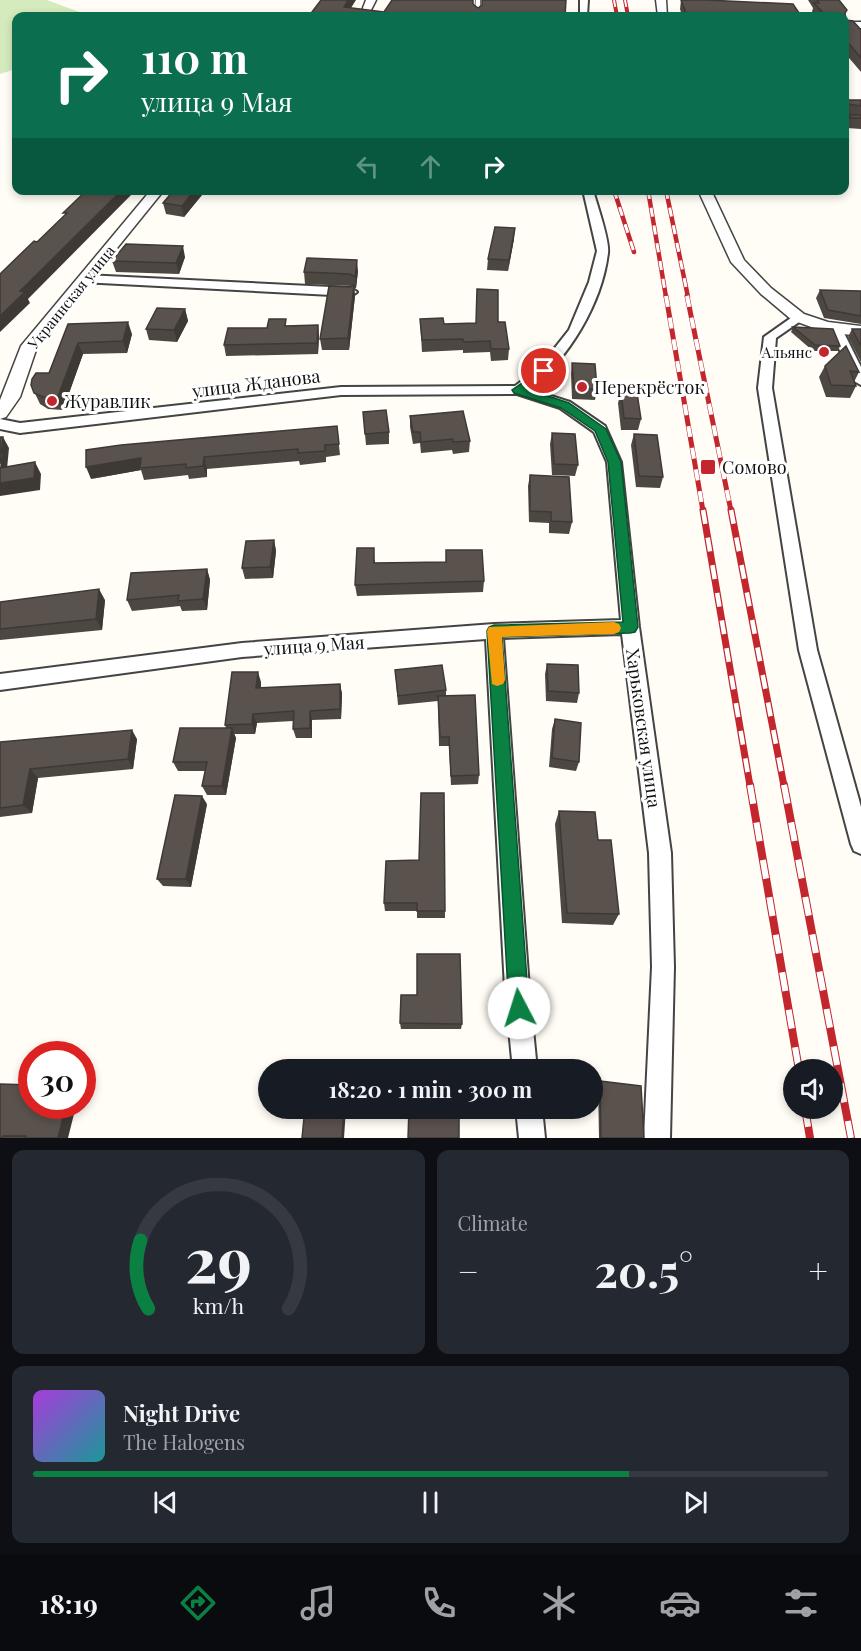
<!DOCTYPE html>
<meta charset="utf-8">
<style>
:root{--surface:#171b24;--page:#242831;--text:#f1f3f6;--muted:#9ea1a6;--line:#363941;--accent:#0b8043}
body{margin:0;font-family:"Playfair Display",serif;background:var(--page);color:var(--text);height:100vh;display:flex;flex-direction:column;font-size:22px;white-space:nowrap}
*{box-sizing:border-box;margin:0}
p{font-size:20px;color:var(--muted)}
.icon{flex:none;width:33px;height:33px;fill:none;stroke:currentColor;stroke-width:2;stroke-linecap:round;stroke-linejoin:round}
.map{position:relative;height:1138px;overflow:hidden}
.panel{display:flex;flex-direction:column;gap:12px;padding:12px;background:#0d0f14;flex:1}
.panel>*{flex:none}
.hud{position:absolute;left:12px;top:12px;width:837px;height:183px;border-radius:12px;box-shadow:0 3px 9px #0003;background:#0b6e4f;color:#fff;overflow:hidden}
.buttons{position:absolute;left:783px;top:1059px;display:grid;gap:12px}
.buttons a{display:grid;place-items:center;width:60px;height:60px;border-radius:50%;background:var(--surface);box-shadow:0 3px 9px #0003;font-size:30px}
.speed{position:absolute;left:18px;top:1041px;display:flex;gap:12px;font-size:30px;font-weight:700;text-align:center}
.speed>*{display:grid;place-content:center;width:78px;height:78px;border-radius:50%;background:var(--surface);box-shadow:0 3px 9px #0003;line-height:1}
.speed .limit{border:9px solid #d22;background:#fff;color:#111}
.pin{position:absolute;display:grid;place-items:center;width:51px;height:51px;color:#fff;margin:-26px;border:3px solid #fff;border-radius:50%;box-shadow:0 2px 6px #0007}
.me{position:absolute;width:66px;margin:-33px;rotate:355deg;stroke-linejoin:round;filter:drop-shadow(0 0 4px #0008)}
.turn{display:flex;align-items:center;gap:21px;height:126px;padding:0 30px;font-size:27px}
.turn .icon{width:78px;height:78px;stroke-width:2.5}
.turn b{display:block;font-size:42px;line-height:51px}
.lanes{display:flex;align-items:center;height:57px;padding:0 30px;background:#0003;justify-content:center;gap:30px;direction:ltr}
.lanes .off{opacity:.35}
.big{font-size:45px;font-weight:700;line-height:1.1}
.panel .card{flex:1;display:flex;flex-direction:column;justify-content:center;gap:9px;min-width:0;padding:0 21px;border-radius:12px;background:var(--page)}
.panel .dial{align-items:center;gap:0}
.dial svg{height:156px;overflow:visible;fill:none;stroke:var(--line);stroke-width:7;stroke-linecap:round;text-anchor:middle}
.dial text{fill:var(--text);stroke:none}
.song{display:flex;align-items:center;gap:18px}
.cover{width:72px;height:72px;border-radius:9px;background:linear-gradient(135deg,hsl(280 70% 55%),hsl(180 70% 35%))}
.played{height:6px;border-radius:3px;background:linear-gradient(90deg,var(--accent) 75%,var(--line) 75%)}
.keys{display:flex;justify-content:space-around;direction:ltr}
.heat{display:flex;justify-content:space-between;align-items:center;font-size:33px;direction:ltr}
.panel .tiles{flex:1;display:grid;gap:12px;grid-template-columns:1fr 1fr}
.card:last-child{grid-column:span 2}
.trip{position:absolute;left:258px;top:1059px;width:345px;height:60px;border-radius:30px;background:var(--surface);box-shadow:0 3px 9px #0003;font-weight:700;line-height:60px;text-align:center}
.tabs{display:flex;height:96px;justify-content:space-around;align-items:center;background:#090b0e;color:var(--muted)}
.tabs .icon{width:42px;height:42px}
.tabs .on{color:var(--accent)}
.tabs b{font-size:27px;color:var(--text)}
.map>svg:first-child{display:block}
.green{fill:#d5ebbd}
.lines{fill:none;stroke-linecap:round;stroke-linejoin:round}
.service-casing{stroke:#444;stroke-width:6}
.minor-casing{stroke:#444;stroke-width:4}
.tertiary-casing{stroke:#444;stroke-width:3}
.service{stroke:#fff;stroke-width:4.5}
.minor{fill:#fff;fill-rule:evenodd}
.tertiary{fill:#fff;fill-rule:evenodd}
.rail-far4-casing{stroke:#c4262e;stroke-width:4}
.rail-far3-casing{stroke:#c4262e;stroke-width:4.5}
.rail-far2-casing{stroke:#c4262e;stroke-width:5}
.rail-far1-casing{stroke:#c4262e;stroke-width:7}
.rail-casing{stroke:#c4262e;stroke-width:8}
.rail-far4{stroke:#fff;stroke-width:2;stroke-dasharray:7;stroke-linecap:butt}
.rail-far3{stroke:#fff;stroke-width:3;stroke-dasharray:9;stroke-linecap:butt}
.rail-far2{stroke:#fff;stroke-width:4;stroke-dasharray:11;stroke-linecap:butt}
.rail-far1{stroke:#fff;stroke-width:4.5;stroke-dasharray:14;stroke-linecap:butt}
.rail{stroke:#fff;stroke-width:6;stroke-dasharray:19;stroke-linecap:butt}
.wall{fill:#4d4742}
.shaded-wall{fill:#3f3936}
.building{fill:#5a524d;stroke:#3f3936;stroke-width:1.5}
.route{fill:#0b8043;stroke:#07532c;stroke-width:1.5}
.slow{fill:#f59e0b}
.poi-dot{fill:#c4262e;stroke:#fff;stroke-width:2}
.labels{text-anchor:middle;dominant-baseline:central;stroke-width:6;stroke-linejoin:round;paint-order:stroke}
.far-street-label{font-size:15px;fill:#111;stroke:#fff}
.far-poi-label{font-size:15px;fill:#111;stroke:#fff;text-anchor:end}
.street-label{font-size:18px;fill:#111;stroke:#fff}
.poi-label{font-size:18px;fill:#111;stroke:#fff;text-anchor:start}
</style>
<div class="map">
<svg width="861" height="1138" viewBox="0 0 861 1138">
<rect width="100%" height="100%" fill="#fffdf5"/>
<path class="green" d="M0,0H47L90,16H16V69L0,74Z"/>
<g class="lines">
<g class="service-casing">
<path id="service" d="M477,16L478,0"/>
</g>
<g class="minor-casing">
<path id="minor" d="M580,0H588L587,16H580Z
M583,190H593C597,205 610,241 608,253C602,303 569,359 529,389L570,402L605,426L621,462L639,627L671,853L674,967L670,1138H644L652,967L649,853L622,634L503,638L529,988L537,1070H513L505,988L486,639L242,657L0,690V674L242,643L494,624L621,620L607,462L594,432L560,408L517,394L341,395L20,433L0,429V419L20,423L341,387L515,386L539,368L569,330L589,282L597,251Z
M85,275L351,288L357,292L351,296L81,282L79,279Z
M798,313L804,317L802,320L776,338L772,388L817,650L861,807V854L854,851L851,844L799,650L758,388L764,337Z
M836,325L842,329L861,367V385L854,381L830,329Z
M516,1108H542L545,1138H519Z"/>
</g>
<g class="tertiary-casing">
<path id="tertiary" d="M366,0H376L368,16H360Z
M656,0H666L667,16H658Z
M844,22H861V28H844Z
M151,190H164L37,347L20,397L6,417L0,419V400L21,346Z
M698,190H711L744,260L771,288L804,314L828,322L861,326V336L825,332L792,320L761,294L731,262Z"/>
</g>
<use href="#service" class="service"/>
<use href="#minor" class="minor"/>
<use href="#tertiary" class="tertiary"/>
<g class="rail-far4-casing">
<path id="rail-far4" d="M614,0L617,16
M625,0L628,16"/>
</g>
<g class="rail-far3-casing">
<path id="rail-far3" d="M614,190L634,252
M648,190L666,297
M666,190L688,297"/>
</g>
<g class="rail-far2-casing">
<path id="rail-far2" d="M666,296L703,511
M687,296L731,511"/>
</g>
<g class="rail-far1-casing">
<path id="rail-far1" d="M703,510L750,786
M731,510L784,786"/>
</g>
<g class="rail-casing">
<path id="rail" d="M750,785L799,1070
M784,785L851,1138
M805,1108L810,1138"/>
</g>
<use href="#rail-far4" class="rail-far4"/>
<use href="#rail-far3" class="rail-far3"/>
<use href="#rail-far2" class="rail-far2"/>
<use href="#rail-far1" class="rail-far1"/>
<use href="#rail" class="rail"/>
</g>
<path class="wall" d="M681,0L801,16H682L680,9Z
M808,0H839L845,17L846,20L861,30V72L844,52V16H815L812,12L813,8Z
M844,100H861V129L847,128L845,125L849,115H844Z
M206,190L184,217L166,214L163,203Z
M514,239L508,271L487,270L488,259Z
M185,257L179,274L116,272L112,261Z
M358,271L356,288H354L355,296L349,350H322L320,339L350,287L352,286L305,284L304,272Z
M820,290L861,291V324L824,318L816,298Z
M185,309L188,321L177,342L149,340L146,329Z
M420,319L444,324L476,323L498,322L509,349L508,360L491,361L490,352L463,353V350L422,352Z
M68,324L132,334L127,353L83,354L63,410L48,409L40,404L31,385L49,373Z
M318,325L319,336L318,354L226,356L224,345L267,328L287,326Z
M793,327L840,346L838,351H813L791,332Z
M852,329H861V362L848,337Z
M572,363L597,389L595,400L572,399L571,374Z
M825,366L859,372L854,382L856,386L850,398L826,397L819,377Z
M621,392L641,419L638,430H621L618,403Z
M363,412L389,432V444L366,445Z
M410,416L470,441L469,452L453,454L452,450L421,453L420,443L413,444L410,427Z
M337,426L340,455L326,457V462L300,465L299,461L207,469V477L189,479L188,475L144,480L141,470L91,479Z
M552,433L578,465L575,476L552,475L550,444Z
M634,434L663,477L660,488L636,487L631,445Z
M530,475L572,522L569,534L549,533V523L529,522L528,486Z
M274,540L276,551L273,578L245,579L242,568Z
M375,559V563L484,581L483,592L357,596L355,585Z
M207,569L210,580L207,610L182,611L180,606L132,611L127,600Z
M105,600L102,630L0,640V602Z
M547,664L579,693L577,703L546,701L545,674Z
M395,670L446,690V695L479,775L478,784L451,785L449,746H439L438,701L398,705Z
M261,682V688L340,684L342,694L341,719L312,720V738H296L293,729V721L257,723L255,734H234L236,738L226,795H207L202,786L205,771H178L173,762L226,728L225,725Z
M555,719L579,762L576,771L549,767L552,729Z
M137,739L133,769L38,778L32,813L0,817V742Z
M207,804L191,887L163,886L157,879Z
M559,811L619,914L613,925L562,923L555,824Z
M419,860L445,911V918H417V911H385L384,903Z
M400,1023L462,1024L461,1029H401Z
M600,1081L644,1138H599L598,1083Z
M0,1084L68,1138H0Z"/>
<path class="shaded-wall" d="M348,0H356L346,16L344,7Z
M122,190H136L28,299L30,303L0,332V316L20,291Z
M195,190H206L184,217L182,206Z
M515,228L514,239L508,271L509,260Z
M183,246L185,257L179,274L176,263Z
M357,260L358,271L356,288L355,277Z
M354,285L355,296L349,350L348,338Z
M185,309L188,321L177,342L174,330Z
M128,322L132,334L127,353L123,341Z
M318,325L319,336L318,354L317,343Z
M78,343L83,354L63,410L57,399Z
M3,437L9,448L6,479L0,469Z
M204,457L207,469V477L203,466Z
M141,458L140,468L141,470L91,479L86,467Z
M35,462L41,474L40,490L0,496V483Z
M274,540L276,551L273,578L270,567Z
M207,569L210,580L207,610L203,599Z
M99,589L105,600L102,630L96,619Z
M258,672L261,682L260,698L256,688Z
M340,684L342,694L341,719L340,709Z
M310,711L312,720V738L310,728Z
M253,714L257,723L255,734L252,724Z
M232,728L236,738L226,795L222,786Z
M132,730L137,739L133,769L128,759Z
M30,769L38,778L32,813L23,805Z
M202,796L207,804L191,887L186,879Z
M66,1106H76L68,1138H58Z
M344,1108H346L344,1138H342Z"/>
<path class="building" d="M321,0H348L344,7L384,12L392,0H473V4L478,8L482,5V0H566L565,16H309Z
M681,0H706L793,4L801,16H687Z
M817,0H839L847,10L845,13L846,20L853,21L861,30V58L844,38V16H826L814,3H819Z
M844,100H861V106L848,104L846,109L844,108Z
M849,115H861V118H850Z
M87,190H122L20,291L25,292L0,316V274L34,241L37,242L67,213H63Z
M174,190H195L182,206L163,203Z
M495,227L515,228L509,260L488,259Z
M126,244L183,246L176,263L112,261Z
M307,258L357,260L355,277L350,274L304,272Z
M354,285L348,338L320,339L329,286L350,287Z
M477,289L498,290V322H505L509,349H491L490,341L464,342L463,339L422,340L420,319L443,318L444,324L476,323Z
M820,290L861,291V316L828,310Z
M157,308L185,309L174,330L146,329Z
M269,319H286L285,326L318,325L317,343L224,345L228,328H267Z
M128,322L123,341L78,343L57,399L43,397L34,393L31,385L32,379L36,373H49L68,324Z
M793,327L833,329L840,346L815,345Z
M852,329H861V346Z
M846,346L859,372L850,371L856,386L831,385L825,366Z
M572,363L595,364L597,389L574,388Z
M621,392L637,393L641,419L624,418Z
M386,410L389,432L365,434L363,412Z
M463,411L470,441L453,442V439L421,442L420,432H413L410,416Z
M337,426L339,444L325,445V451L298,453V449L204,457L203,466L186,468V464L140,468L141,458L86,467V450L121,445Z
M552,433L575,434L578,465L554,464Z
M634,434L657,435L663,477L639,476Z
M0,437H3L0,464Z
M35,462L34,478L0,483V468Z
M530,475L569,477L572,522L551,521V512L530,511Z
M274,540L270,567L242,568L246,541Z
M357,548H374V563L446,562V550H482L484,581L355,585Z
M207,569L203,599L178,601L179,595L127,600L131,573Z
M99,589L96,619L0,629V602Z
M547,664L578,665L579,693L548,691Z
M442,665L446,690L398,696L395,670Z
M232,672H258L256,688L340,684V709L310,711V728L293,729L294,711L253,714L252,724L225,725Z
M475,695L479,775L451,776L449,737H440L438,696Z
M555,719L581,723L579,762L552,758Z
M180,728H232L222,786H202L207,762H173Z
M132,730L128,759L30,769L23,805L0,808V742Z
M421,793H444L445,911H417V903H384L386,861L419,860Z
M175,795L202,796L186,879H157Z
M559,811L595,812L598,840H611L619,914L567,913Z
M417,954H460L462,1024L400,1023L401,995H417Z
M410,1060L458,1061L459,1070H410Z
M600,1081L641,1086L644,1138H601Z
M0,1084L32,1085V1106H66L58,1138H26V1136H3L2,1138H0Z
M305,1108H344L342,1138H302Z
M409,1108H459V1138H408Z"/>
<path class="route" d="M544,368L550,371L548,374L527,389L569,403L606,429L621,462L638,627L635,632L630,633L502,637L529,1008L526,1015L519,1018L512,1015L509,1008L487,631L489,627L494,625L623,622L608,462L595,431L561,408L514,393L512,390Z"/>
<path class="slow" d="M614,622L619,624L621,628L619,632L614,634L502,637L505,680L503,684L497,686L492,684L487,631L489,627Z"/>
<g class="poi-dot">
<circle cx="824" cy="352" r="6"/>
<circle cx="582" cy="387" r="6"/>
<circle cx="52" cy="401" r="6"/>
<rect x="700" y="459" width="16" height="16" rx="3"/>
</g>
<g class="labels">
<g class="far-street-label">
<text transform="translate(71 297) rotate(-51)">Украинская улица</text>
</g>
<g class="far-poi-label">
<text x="812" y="352">Альянс</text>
</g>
<g class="street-label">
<text transform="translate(256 383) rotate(-7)">улица Жданова</text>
<text transform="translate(314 645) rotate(-4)">улица 9 Мая</text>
<text transform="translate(644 728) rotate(82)">Харьковская улица</text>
</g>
<g class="poi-label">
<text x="594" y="387">Перекрёсток</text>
<text x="64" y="401">Журавлик</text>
<text x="722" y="467">Сомово</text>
</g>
</g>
</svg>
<div class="buttons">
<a><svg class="icon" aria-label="sound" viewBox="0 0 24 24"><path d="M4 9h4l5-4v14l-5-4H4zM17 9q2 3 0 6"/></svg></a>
</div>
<div class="speed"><div class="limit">30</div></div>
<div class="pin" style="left:544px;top:371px;background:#d93025"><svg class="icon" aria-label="arrive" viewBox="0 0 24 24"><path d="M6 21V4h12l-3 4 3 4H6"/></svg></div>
<svg class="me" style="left:519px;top:1008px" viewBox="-20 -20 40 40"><circle r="19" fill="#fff"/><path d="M0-13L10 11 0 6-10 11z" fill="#0b8043"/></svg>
<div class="trip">18:20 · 1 min · 300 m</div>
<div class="hud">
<div class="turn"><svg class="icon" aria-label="right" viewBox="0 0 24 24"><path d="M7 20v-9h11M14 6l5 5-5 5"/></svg><div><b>110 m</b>улица 9 Мая</div></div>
<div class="lanes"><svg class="icon off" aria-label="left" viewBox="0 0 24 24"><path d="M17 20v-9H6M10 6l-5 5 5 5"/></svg><svg class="icon off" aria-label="ahead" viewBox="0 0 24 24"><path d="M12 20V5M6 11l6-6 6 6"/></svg><svg class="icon" aria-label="right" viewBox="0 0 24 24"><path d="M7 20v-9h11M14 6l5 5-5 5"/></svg></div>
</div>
</div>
<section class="panel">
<div class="tiles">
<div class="card dial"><svg viewBox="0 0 100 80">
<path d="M14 69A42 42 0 1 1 86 69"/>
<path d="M14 69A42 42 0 0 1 10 34" stroke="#0b8043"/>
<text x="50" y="56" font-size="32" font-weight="700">29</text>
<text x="50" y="72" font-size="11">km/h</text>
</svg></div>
<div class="card"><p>Climate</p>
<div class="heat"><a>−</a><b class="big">20.5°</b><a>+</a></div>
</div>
<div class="card">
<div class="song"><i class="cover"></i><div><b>Night Drive</b><p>The Halogens</p></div></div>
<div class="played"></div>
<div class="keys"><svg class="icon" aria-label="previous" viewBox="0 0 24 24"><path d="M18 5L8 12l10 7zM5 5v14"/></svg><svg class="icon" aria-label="pause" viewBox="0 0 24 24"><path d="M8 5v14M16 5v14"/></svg><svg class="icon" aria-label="next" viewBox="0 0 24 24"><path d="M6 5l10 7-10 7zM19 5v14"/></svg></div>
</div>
</div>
</section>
<nav class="tabs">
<b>18:19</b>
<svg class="icon on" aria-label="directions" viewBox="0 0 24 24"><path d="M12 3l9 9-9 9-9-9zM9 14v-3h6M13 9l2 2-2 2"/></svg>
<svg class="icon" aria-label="music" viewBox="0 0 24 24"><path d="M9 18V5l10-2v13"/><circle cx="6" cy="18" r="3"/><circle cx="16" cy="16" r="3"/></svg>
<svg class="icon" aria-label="phone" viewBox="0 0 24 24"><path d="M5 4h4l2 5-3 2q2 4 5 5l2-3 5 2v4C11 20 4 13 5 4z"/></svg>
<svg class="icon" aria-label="climate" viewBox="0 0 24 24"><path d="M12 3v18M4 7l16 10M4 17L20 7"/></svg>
<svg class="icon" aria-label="car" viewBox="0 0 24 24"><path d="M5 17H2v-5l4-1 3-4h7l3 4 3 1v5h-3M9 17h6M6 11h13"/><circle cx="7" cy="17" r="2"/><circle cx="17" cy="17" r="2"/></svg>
<svg class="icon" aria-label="filters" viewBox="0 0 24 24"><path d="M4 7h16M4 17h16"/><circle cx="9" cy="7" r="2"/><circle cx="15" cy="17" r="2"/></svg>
</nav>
